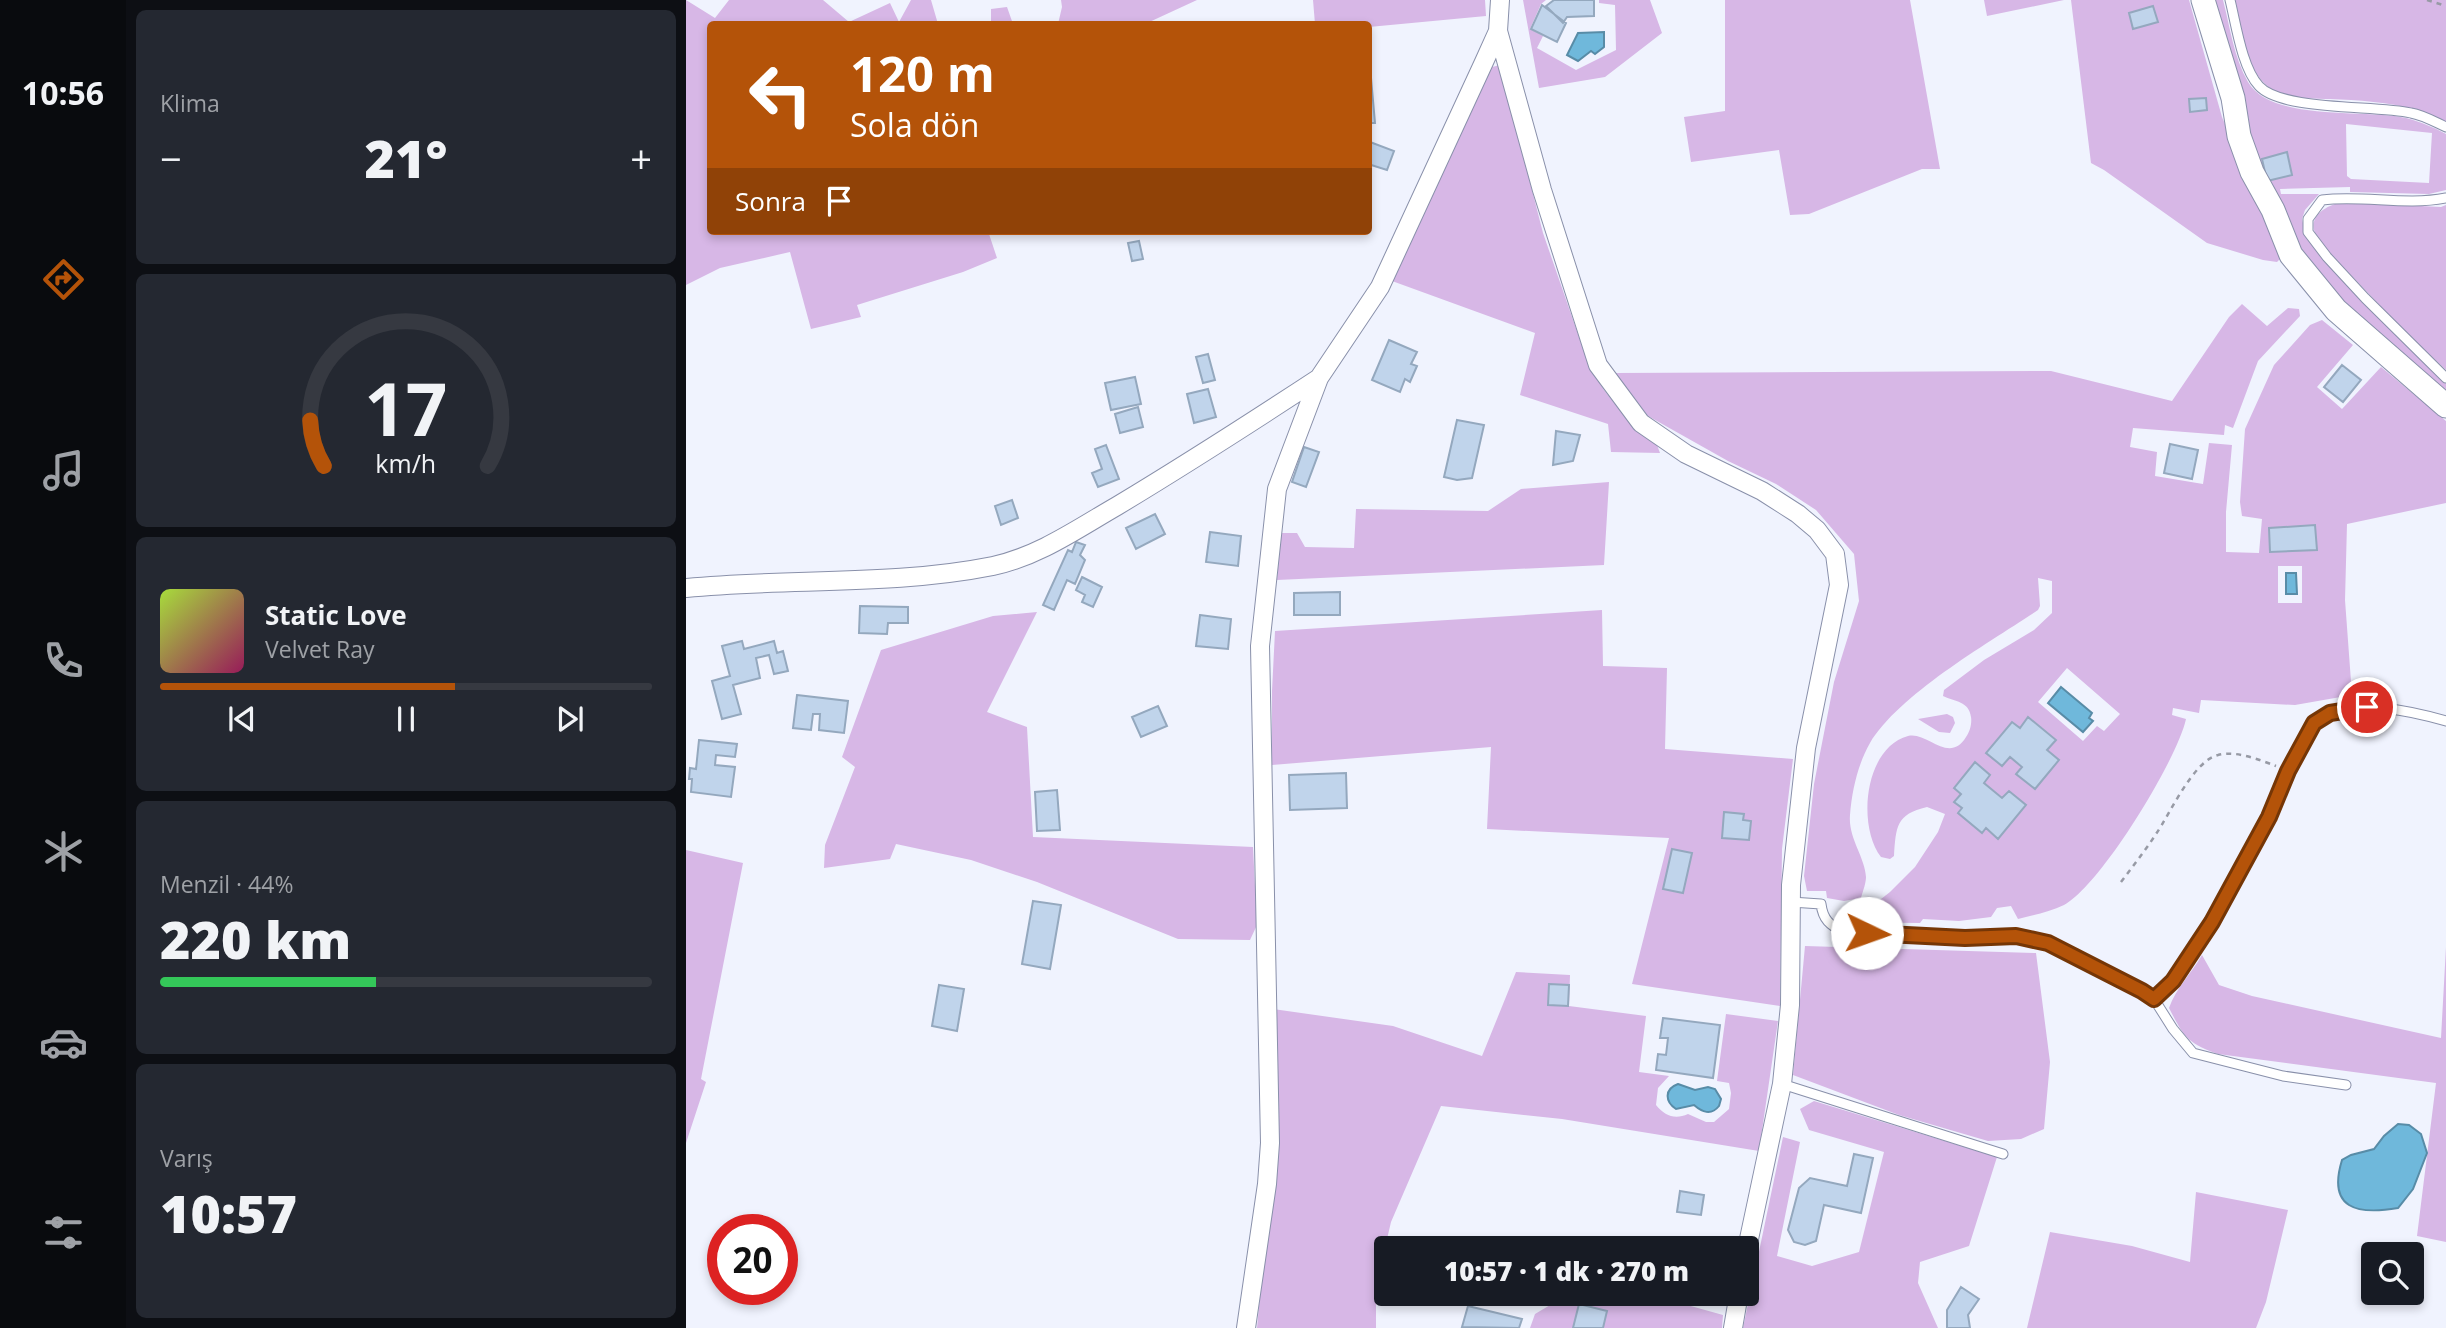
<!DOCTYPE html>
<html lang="tr">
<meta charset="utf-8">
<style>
:root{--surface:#171b24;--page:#242831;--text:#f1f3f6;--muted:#9ea1a6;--line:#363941;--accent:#b45309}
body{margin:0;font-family:"Open Sans",sans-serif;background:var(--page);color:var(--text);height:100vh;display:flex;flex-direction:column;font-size:26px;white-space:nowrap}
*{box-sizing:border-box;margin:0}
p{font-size:23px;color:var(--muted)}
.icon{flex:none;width:38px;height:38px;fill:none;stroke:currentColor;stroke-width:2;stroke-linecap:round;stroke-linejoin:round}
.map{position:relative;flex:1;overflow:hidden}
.panel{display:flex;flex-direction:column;gap:10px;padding:10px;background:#0d0f14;width:560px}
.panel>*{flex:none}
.top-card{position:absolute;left:21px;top:21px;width:665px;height:214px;border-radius:7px;box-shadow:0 4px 10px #0003;background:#b45309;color:#fff;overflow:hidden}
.controls{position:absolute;left:1675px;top:1242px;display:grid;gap:14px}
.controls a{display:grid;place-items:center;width:63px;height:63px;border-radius:7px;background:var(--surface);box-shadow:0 4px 10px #0003;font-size:35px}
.speed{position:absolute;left:21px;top:1214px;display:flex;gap:14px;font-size:35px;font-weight:700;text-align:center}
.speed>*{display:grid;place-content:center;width:91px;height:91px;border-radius:50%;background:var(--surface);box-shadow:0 4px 10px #0003;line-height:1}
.speed .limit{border:10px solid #d22;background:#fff;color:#111}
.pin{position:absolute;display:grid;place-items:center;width:60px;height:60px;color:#fff;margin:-30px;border:4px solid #fff;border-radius:50%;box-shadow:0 2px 7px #0007}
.me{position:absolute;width:77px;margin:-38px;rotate:93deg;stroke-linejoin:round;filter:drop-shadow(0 0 5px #0008)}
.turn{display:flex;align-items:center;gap:24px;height:147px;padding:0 28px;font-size:32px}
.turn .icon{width:91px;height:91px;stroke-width:2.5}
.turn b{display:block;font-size:49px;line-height:60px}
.then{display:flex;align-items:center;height:66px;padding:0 28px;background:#0003;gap:14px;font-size:26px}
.big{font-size:52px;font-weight:800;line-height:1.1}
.panel .widget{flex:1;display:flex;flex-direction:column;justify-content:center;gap:10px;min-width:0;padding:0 24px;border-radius:10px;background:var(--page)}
.panel .dial{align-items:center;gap:0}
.dial svg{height:182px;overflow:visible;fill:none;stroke:var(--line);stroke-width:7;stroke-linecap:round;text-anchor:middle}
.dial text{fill:var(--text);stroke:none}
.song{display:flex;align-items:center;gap:21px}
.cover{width:84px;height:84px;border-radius:10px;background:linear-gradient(135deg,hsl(80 70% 55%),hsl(330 70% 35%))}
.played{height:7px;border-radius:4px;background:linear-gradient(90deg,var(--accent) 60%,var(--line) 60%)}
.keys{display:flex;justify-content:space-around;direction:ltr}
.heat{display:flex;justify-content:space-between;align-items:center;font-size:38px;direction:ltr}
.charge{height:10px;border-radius:5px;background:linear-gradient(90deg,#34c759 44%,var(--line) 0)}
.trip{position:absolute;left:688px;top:1236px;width:385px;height:70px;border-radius:7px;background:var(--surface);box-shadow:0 4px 10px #0003;font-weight:800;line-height:70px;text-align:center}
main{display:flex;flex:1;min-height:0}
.tab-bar{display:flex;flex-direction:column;width:126px;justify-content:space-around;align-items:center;background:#090b0e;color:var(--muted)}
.tab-bar .icon{width:49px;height:49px}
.tab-bar .active{color:var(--accent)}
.tab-bar b{font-size:32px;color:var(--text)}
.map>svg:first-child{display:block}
.green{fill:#d7b7e6;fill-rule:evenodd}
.water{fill:#6fb8db;stroke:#588ca7;stroke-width:2}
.building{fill:#c0d4eb;stroke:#94a8be;stroke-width:2}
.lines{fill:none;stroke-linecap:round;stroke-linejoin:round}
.service-casing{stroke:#8990aa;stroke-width:11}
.minor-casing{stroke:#8990aa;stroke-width:20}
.tertiary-casing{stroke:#8990aa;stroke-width:25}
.path{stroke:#979aa5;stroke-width:2.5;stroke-dasharray:5 5;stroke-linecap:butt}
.service{stroke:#fff;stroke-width:9}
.minor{stroke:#fff;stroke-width:18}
.tertiary{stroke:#fff;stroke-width:23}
.route-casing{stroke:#753606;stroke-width:18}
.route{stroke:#b45309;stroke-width:12}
</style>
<main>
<nav class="tab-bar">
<b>10:56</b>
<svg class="icon active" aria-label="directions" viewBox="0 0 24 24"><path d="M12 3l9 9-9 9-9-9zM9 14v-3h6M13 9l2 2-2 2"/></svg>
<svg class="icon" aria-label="music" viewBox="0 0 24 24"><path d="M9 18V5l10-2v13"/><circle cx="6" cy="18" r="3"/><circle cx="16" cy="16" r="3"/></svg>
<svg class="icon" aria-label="phone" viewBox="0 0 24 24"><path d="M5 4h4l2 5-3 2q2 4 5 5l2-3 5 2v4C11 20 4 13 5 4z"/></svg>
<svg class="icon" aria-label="climate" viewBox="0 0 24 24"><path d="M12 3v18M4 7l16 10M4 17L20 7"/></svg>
<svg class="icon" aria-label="car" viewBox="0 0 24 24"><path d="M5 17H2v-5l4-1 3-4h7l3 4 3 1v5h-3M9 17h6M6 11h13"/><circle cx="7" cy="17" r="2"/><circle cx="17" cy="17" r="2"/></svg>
<svg class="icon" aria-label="filters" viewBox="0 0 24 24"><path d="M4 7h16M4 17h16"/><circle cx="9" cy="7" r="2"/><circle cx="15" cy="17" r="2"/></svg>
</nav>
<section class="panel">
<div class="widget"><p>Klima</p>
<div class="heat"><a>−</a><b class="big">21°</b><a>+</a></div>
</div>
<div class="widget dial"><svg viewBox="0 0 100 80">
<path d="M14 69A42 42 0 1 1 86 69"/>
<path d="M14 69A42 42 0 0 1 8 49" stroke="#b45309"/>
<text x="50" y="56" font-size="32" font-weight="700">17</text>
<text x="50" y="72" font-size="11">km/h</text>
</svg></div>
<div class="widget">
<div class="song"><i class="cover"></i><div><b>Static Love</b><p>Velvet Ray</p></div></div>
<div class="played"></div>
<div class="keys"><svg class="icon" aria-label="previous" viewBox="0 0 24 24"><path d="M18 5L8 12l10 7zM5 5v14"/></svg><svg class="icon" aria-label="pause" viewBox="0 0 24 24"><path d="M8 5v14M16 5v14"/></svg><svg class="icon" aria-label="next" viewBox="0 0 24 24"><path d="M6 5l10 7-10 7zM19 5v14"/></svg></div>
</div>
<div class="widget"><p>Menzil · 44%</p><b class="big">220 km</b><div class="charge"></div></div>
<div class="widget"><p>Varış</p><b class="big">10:57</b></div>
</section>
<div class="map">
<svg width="1760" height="1328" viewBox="0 0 1760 1328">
<rect width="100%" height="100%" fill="#f0f3fe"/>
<path class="green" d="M0,0L29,18L43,0H137L163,22L204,3L213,22L225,0H245L252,24H24V231H302L311,258L277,272L171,305L175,317L125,329L104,252L34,268L0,285Z
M375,0H511L459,24H372L376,7Z
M627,0H799L800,16L683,27L682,24H629Z
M837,0H860L855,4L844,29L857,36L851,48L890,70L930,50L929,5L913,3V0H964L976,33L919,77L853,88Z
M1039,0H1224L1254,169H1236L1123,214L1104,215L1093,150L1005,162L998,117L1039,111Z
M1298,0H1378L1301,16Z
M1385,0H1503L1536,117L1595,258L1591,262L1577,260L1521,243L1418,170L1405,163Z
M1524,0H1537C1544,27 1548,58 1562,82C1585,122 1680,109 1720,118C1735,122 1747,127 1760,134V190L1743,194L1664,192V187L1594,189L1595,194H1633L1619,210L1616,219L1621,239L1667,290L1760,381V394L1658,303L1632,271L1612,244L1559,137L1563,119L1555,103ZM1660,124L1746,133L1743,183L1665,179L1661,176Z
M1549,0H1760V123C1750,119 1740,113 1730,110C1704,102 1671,100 1644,99C1621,98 1594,100 1577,82C1558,62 1556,25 1549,0Z
M321,7L327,24H305V9Z
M814,65L857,233L903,366L918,390L946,426L971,445L974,453L925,452L922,424L834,395L849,333L706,281L806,67Z
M1656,202L1755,207L1760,205V370L1721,334L1639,248C1636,243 1631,238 1629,233C1622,215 1642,205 1656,202Z
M1556,304L1581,326L1602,308L1613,309L1614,316L1572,361L1547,428L1539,425L1538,435L1447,428L1444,447L1471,452L1469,476L1517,484L1523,443L1546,445L1540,512V552L1573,553L1576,519L1556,516L1554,502L1559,429L1588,365L1624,325L1636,320L1667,345L1631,387L1656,409L1695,367L1760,421V503L1661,524L1659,600L1666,695L1609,705L1515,700L1513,713L1487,708L1486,715L1500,719C1491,760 1415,885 1378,905C1364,912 1347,915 1332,919L1325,906L1311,908L1305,917L1273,921L1237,919L1234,923L1152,922V912L1181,910L1204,892L1229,867L1252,832L1259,814L1241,807C1210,814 1210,827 1208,856L1204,859L1195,857C1171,826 1178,748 1222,736C1241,731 1263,765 1280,737C1284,732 1286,723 1285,717C1283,701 1269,702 1257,696L1258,690L1298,660L1348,630L1366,613V581L1352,578L1354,606L1352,610C1304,642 1213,694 1184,743C1172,764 1166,790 1164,815C1162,838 1179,857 1180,877C1180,883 1177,891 1175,898L1158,901L1141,898L1140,891H1121L1118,876L1128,784L1148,682L1173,601L1168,554L1130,510L1090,484L1042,461L962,416L929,373L1365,371L1486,401L1543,317ZM1592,566H1616V603H1592ZM1381,668L1434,714L1418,731L1411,726L1397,741L1352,702Z
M923,482L918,565L591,580L595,533H611L619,547L668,548L670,509L802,511L835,489Z
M916,610L917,666L981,668L979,749L1107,759L1096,849L1094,1006L946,984L983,838L801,829L805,747L586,765V691L589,631Z
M351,612L301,712L341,727L347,837L567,847L571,925L564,940L492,939L351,882L285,860L210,844L204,859L138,868L139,845L169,767L156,757L195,650L307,616Z
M1261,714L1267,717L1269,723L1264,733L1253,732L1232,719Z
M0,850L57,863L15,1079L20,1082L0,1143Z
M1119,946L1350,953L1364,1062L1358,1129L1335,1139L1302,1141L1213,1115L1107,1075Z
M1760,947V1242L1731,1236L1750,1083L1532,1054C1501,1043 1498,1037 1483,1008C1490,988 1505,974 1516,955L1533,985L1566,996L1755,1038Z
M830,972L884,975L883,1006L960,1016L953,1072L983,1076L972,1088L970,1105C979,1116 989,1120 1002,1114L1020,1122H1028L1043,1109L1045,1093L1043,1083L1031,1081L1040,1014L1092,1021L1073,1151L876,1119L755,1106L705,1222L690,1286V1328H571L580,1230L587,1009L707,1026L796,1056Z
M1128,1101L1311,1157L1283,1246L1234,1262L1232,1283L1252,1328H1057L1097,1137L1114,1142L1091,1256L1126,1266L1173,1252L1198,1152L1123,1130L1114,1109Z
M1510,1192L1602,1210L1580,1302L1570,1328H1341L1364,1232L1446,1246L1504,1262Z
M945,1293H958L1037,1315L1036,1328H844L849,1314L881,1295L930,1302Z"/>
<path class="water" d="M918,32V47L909,54L905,51L892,61L881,55L892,33Z
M1600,573H1610L1611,594H1600Z
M1375,687L1406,713L1403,718L1407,721L1397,732L1362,703Z
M992,1084L1009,1090L1022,1087L1029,1089L1035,1099L1033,1106C1025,1116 1016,1112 1008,1105L990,1109C979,1102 978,1089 992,1084Z
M1712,1124L1723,1125L1735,1134L1741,1153L1727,1189L1712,1208C1671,1215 1641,1209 1656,1160L1665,1155L1688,1149L1698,1136Z"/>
<path class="building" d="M868,0H908V16L881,17L877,23L860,6Z
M856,5L880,23L871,42L845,29Z
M1467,6L1472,22L1447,29L1443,13Z
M682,78H685L689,123H682Z
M1520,98L1521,110L1504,112L1503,99Z
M684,142L708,151L701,170L682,164Z
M1601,152L1606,175L1581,181L1576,159Z
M453,241L457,259L446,261L442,243Z
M703,340L731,352L725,364L731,366L724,382L719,379L714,392L686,380Z
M522,354L529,380L517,383L510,357Z
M1656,365L1675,380L1657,402L1638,387Z
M449,377L455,404L425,410L419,383Z
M522,389L530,417L508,423L501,394Z
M452,407L457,427L434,433L429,414Z
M771,420L798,425L786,478L771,480L758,477Z
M870,431L894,435L887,461L867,465Z
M1484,444L1512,450L1506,479L1478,473Z
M420,445L433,479L412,487L406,473L416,469L409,449Z
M618,447L633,452L620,487L606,482Z
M326,500L332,518L315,525L309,506Z
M469,514L479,534L450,549L440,528Z
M1629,525L1631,550L1584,552L1583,528Z
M524,532L555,536L552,566L520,562Z
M390,542L399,545L394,555L399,560L389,584L381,580L368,610L357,605L382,550L386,552Z
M396,577L416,587L407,607L396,602L399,595L390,590Z
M654,592V615H608V593Z
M174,606L222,607V623H202L201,634L173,633Z
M514,615L545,619L542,649L510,646Z
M56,641L58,649L88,641L91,653L97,651L102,671L88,674L83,655L70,658L74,678L47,685L55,714L36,719L26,681L44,676L36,646Z
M111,695L162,701L158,733L133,730L134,714H127L125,730L107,728Z
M472,706L481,726L455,737L446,717Z
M1342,717L1370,740L1361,750L1373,760L1349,789L1330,774L1336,767L1324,757L1316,766L1300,753L1326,722L1334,728Z
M13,740L51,744L49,757L30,755L29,765L49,767L45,797L5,792L6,779H3L4,768L10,769Z
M1289,762L1304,775L1298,783L1316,798L1323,791L1340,805L1312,839L1300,828L1296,833L1272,813L1276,808L1268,802L1275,794L1268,788Z
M660,773L661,808L604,810L603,775Z
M371,790L374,830L351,831L349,792Z
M1038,812L1058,814L1057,820L1065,821L1063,840L1036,838Z
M986,849L1006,853L997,893L977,889Z
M347,901L375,905L364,969L336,964Z
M863,984L883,985L882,1006L862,1005Z
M253,985L278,989L271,1031L246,1026Z
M977,1018L1034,1025L1027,1078L970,1070L972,1054L980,1055L982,1038H974Z
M1168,1154L1187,1158L1175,1213L1138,1205L1130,1241L1119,1245L1108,1242L1102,1230L1113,1188L1124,1178L1161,1186Z
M994,1191L1018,1195L1015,1215L991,1212Z
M1275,1287L1293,1299L1282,1315L1284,1328H1261V1310Z
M893,1304L921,1311L917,1328H887Z
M782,1306L836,1319L833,1328L776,1327Z"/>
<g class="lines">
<g class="service-casing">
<path id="service" d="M1544,0C1550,24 1556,68 1573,86C1596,111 1689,105 1725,113C1737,115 1749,122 1760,127
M1760,198C1720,206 1677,195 1636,200L1622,219V232L1641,257L1679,298L1760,378
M1105,902L1135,904C1137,920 1144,925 1157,932L1279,938L1330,936L1362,943L1456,991L1468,999C1517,953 1551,880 1581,820C1596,792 1613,731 1640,715C1669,698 1729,712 1760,721
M1468,999L1487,1029L1507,1053L1597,1076L1660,1085
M1096,1084L1317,1154"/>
</g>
<g class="minor-casing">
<path id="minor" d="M812,31L856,190L912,365L955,423L1000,454L1076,491L1112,514L1131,530L1149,554L1153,585L1120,748L1105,885L1104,1005L1096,1084L1060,1253
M0,588C102,578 207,586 307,566C353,556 391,529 431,506C499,465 566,422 633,378
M560,1328L581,1184L584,1143L574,646L591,489L633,378L694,287L798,62L812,31L814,0
M1047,1328L1053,1293"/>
</g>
<g class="tertiary-casing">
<path id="tertiary" d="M1517,0L1547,98L1553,136L1566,172L1587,210L1605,255L1650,310L1760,406"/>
</g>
<path class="path" d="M1741,0L1760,6
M1435,882C1447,866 1459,851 1470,834C1484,814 1507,761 1532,755C1550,750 1574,760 1590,766"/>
<use href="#service" class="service"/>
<use href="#minor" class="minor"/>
<use href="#tertiary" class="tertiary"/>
</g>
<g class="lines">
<g class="route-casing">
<path id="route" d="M1181,933L1279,938L1330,936L1362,943L1456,991L1468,999L1487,981L1526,922L1583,817L1602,771L1628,723L1644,713L1681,707"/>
</g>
<use href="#route" class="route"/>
</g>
</svg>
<div class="controls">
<a><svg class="icon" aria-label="search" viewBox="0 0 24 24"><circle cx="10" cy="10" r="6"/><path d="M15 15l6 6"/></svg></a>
</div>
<div class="speed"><div class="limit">20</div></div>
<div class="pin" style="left:1681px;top:707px;background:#d93025"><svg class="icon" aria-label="arrive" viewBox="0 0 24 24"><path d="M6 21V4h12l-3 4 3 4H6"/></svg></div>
<svg class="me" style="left:1181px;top:933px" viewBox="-20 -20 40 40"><circle r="19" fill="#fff"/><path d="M0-13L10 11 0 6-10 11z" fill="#b45309"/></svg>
<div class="trip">10:57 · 1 dk · 270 m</div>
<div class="top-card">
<div class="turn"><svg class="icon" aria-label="left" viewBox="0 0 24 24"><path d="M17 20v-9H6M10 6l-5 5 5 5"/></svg><div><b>120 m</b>Sola dön</div></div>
<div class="then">Sonra<svg class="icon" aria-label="arrive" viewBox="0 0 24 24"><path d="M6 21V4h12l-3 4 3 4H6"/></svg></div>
</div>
</div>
</main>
